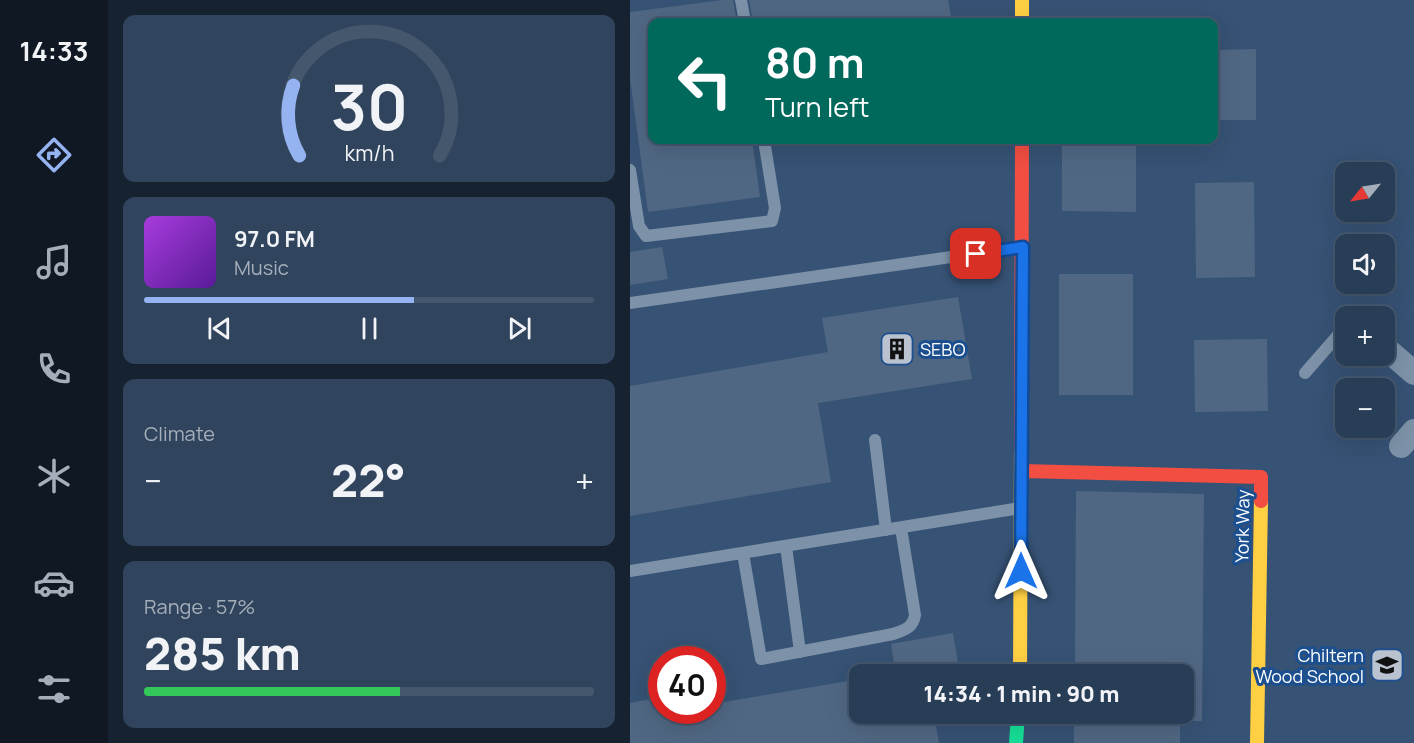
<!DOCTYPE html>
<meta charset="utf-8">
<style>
:root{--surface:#283e57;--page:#30455d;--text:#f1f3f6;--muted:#a5aeba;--line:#44576d;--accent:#95b2f1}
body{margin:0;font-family:Manrope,sans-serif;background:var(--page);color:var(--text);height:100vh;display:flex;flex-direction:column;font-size:22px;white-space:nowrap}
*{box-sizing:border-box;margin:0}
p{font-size:20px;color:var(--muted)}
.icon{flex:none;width:33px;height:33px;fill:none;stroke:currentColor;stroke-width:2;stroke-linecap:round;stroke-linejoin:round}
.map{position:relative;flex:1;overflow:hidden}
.drawer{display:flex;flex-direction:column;gap:15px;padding:15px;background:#162230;width:522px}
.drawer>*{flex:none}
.banner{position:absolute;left:18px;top:18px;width:570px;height:126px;border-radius:12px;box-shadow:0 6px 24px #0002,0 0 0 2px var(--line);background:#00695c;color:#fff;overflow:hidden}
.needle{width:39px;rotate:240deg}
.fabs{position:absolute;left:705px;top:162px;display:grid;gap:12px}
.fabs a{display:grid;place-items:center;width:60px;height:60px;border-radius:12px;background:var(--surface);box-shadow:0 6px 24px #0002,0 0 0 2px var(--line);font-size:30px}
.speed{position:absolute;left:18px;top:646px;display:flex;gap:12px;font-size:30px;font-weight:700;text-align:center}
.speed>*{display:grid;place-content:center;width:78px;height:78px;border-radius:50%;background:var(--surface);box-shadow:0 6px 24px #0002,0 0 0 2px var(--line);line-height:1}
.speed .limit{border:9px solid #d22;background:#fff;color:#111}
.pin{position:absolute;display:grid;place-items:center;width:51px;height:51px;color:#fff;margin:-26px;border-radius:12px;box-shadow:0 3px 9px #0006}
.me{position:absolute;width:66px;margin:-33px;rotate:0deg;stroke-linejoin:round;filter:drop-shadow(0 0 4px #0008)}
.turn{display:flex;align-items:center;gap:21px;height:126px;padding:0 18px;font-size:27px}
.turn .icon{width:78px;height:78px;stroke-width:2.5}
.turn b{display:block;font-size:42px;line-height:51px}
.big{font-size:45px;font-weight:800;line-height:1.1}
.drawer .tile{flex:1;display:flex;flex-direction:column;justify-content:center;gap:9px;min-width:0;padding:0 21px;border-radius:12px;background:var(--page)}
.drawer .dial{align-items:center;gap:0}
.dial svg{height:156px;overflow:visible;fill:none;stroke:var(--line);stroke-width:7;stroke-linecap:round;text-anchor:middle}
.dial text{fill:var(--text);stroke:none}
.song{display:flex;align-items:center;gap:18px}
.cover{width:72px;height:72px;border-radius:9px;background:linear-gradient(135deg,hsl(280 70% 55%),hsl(270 70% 35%))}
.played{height:6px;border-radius:3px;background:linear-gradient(90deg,var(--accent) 60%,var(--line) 60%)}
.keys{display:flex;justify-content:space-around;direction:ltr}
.heat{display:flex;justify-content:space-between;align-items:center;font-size:33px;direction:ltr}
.charge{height:9px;border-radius:4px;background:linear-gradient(90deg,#34c759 57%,var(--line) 0)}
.trip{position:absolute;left:219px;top:664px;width:345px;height:60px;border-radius:12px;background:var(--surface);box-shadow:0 6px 24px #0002,0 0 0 2px var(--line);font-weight:800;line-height:60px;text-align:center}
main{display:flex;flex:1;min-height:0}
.menu{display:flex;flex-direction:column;width:108px;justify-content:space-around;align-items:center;background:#101923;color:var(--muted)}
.menu .icon{width:42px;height:42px}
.menu .active{color:var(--accent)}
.menu b{font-size:27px;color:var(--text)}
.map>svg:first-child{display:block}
.building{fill:#506783}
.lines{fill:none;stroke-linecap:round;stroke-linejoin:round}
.lane{stroke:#7d92a8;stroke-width:12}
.street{stroke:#7d92a8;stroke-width:24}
.fast{stroke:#16e098;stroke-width:14}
.slow{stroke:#ffcf43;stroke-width:14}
.jam{stroke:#f24e42;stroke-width:14}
.route-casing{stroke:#114b97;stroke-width:15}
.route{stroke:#1a73e8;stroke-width:10}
.labels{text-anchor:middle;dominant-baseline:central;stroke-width:6;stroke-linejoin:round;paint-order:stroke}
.poi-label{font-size:18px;fill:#fff;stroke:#1b4f8f;text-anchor:start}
.street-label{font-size:18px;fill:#fff;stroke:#1b4f8f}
</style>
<main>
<nav class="menu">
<b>14:33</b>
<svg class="icon active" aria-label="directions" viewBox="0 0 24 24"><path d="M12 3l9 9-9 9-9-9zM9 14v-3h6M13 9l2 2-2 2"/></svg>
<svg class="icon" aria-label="music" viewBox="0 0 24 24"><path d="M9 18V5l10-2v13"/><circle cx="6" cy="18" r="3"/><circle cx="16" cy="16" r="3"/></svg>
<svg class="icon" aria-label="phone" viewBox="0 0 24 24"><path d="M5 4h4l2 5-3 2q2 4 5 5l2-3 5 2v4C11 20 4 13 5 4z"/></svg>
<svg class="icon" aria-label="climate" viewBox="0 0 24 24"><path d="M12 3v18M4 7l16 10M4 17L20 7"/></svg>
<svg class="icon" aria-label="car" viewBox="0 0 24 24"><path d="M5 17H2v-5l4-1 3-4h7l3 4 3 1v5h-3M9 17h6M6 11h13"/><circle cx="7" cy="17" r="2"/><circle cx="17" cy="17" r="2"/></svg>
<svg class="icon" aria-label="filters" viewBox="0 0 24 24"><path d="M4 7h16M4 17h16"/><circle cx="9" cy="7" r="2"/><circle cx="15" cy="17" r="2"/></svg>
</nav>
<section class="drawer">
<div class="tile dial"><svg viewBox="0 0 100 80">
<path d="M14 69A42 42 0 1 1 86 69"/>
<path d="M14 69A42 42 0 0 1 11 33" stroke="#95b2f1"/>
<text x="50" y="56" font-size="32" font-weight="700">30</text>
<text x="50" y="72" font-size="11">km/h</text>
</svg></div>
<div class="tile">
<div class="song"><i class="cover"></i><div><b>97.0 FM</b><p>Music</p></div></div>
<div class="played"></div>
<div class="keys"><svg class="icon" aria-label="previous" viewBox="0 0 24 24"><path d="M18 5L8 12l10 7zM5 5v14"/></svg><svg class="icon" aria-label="pause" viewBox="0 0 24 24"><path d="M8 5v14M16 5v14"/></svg><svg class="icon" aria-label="next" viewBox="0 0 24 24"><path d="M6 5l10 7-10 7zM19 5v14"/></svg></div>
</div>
<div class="tile"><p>Climate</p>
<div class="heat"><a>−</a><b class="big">22°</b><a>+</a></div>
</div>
<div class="tile"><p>Range · 57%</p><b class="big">285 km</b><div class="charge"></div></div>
</section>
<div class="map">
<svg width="784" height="743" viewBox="0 0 784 743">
<rect width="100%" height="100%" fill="#365274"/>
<path class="building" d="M92,0H103L107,22H22V140H122L130,197L18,212L0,78V12Z
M119,0H318L322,22H123Z
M626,49V120H584V50Z
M432,140H506V212L432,211Z
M624,182L625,277L566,278L565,183Z
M32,247L38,279L0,285V252Z
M429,274H503V395H429Z
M328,297L342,379L188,403L201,482L0,516V386L198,352L192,318Z
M637,339L638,411L565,412L564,340Z
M446,491L574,494L572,721H554V675H445Z
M323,633L330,675H266L261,644Z
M230,679V714H304L309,743H0V703L32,697V711H82V704Z
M444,714H550V743H444Z"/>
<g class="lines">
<path class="lane" d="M111,0L115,22
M0,170L9,226L16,236L142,221L145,208L134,140
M0,303L391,247
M675,373L716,326
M245,440L256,530
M156,546L170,652
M113,553L131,659L263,634C274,630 283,628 285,615L271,528
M0,571L390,508"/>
<path class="street" d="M754,347L784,373
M771,446L784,431"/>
<path class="fast" d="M386,743L388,714"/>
<path class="slow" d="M392,0V22
M390,675L391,448
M627,743L631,501"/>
<path class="jam" d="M391,448L392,140
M392,471L631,477V501"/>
</g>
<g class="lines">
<g class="route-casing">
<path id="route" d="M346,254L393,247L391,571"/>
</g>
<use href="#route" class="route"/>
</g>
<defs>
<g id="building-square" transform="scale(1.725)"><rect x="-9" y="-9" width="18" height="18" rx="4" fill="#b9c2ce" stroke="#1b4f8f"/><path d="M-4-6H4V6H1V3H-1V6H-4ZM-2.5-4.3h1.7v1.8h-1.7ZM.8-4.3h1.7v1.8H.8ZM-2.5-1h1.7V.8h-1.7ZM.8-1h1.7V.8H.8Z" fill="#111"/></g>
<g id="school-square" transform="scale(1.725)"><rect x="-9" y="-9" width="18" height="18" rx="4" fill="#b9c2ce" stroke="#1b4f8f"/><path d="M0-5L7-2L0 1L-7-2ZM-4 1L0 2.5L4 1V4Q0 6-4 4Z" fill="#111"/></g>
</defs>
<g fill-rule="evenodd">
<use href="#building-square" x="267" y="349"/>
<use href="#school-square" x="757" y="665"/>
</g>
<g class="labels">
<g class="poi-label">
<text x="290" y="349">SEBO</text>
<text x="734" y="655" text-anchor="end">Chiltern<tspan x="734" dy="21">Wood School</tspan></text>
</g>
<g class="street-label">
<text transform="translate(612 526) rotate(-89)">York Way</text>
</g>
</g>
</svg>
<div class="fabs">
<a><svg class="needle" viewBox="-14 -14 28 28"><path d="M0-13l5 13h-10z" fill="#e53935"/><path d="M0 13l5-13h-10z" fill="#a5aeba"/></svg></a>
<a><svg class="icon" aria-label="sound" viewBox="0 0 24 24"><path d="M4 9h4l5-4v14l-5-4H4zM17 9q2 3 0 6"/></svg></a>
<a>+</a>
<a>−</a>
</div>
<div class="speed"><div class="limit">40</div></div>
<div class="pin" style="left:346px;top:254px;background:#d93025"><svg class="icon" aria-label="arrive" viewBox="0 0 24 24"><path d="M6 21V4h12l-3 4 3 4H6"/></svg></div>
<svg class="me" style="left:391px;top:571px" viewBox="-20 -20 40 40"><path d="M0-17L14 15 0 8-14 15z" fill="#1a73e8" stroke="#fff" stroke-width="4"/></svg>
<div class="trip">14:34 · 1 min · 90 m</div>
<div class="banner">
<div class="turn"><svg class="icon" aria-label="left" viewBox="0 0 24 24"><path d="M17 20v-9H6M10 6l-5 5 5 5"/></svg><div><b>80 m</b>Turn left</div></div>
</div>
</div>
</main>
